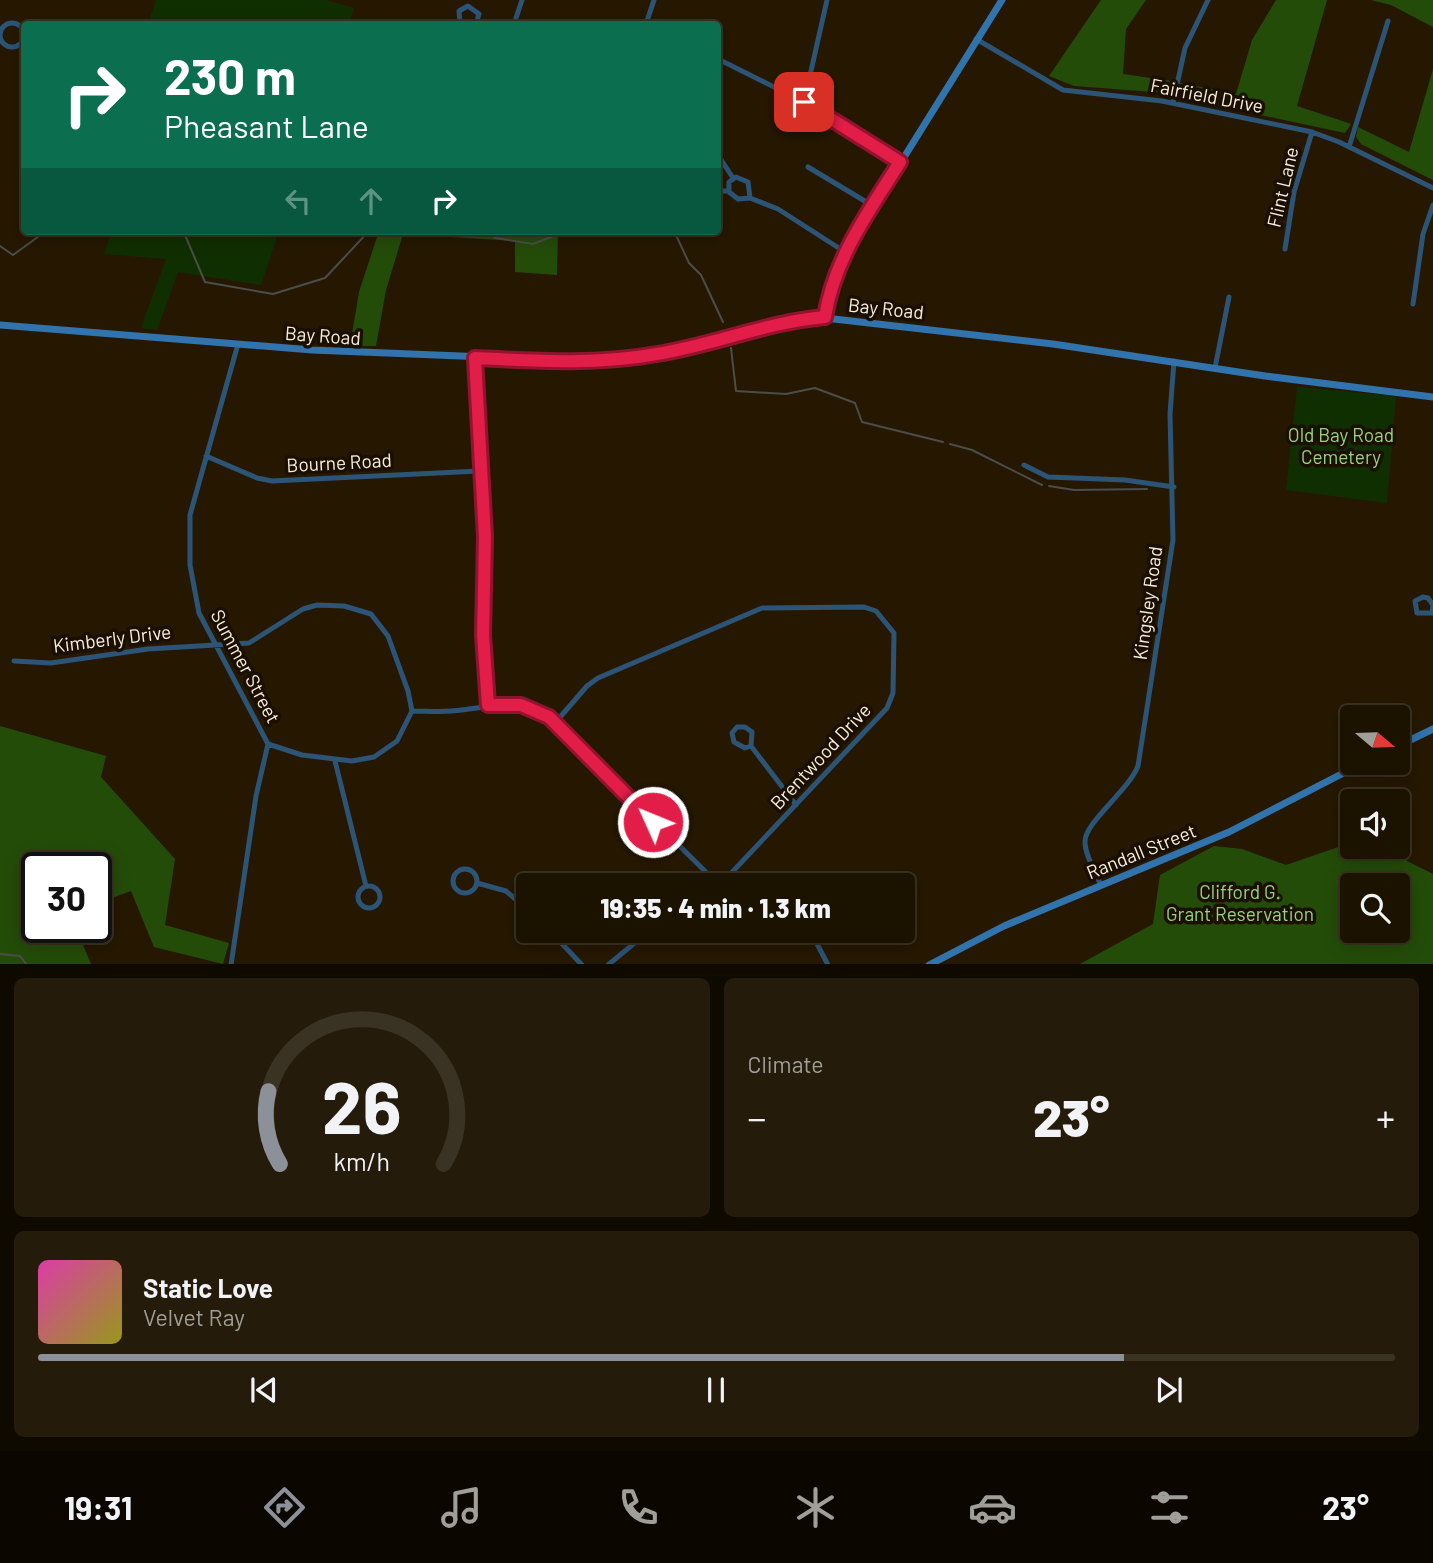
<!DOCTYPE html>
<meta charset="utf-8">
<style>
:root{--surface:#1c1200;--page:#251b0a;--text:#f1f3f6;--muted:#a09e99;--line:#3a3222;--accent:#8c9099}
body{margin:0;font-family:Barlow,sans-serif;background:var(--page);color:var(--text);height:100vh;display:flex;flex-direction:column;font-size:26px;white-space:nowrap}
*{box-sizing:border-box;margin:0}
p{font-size:23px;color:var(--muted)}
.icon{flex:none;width:38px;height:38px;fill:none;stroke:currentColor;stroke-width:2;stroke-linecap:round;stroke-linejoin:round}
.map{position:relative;height:964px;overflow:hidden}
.drawer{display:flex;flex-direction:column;gap:14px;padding:14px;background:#0f0a00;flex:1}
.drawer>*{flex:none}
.banner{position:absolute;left:21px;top:21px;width:700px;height:214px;border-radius:7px;box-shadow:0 4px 18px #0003,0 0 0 2px var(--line);background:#0b6e4f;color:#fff;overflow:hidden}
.needle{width:46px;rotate:109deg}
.buttons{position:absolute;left:1340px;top:705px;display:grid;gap:14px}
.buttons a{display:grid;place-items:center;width:70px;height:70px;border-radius:7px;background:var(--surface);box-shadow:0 4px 18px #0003,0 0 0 2px var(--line);font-size:35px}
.speed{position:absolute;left:21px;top:852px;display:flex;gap:14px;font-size:35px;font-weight:700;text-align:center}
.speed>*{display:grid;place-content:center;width:91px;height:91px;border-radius:50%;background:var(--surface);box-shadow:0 4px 18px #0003,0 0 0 2px var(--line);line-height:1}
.speed .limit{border:4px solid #111;border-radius:10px;background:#fff;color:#111}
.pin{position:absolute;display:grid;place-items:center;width:60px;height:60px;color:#fff;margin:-30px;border-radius:14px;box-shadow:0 4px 10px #0006}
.me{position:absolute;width:77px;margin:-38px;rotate:314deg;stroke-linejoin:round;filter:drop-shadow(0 0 5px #0008)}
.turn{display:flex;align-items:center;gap:24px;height:147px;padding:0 28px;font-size:32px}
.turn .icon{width:91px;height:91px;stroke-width:2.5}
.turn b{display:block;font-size:49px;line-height:60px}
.lanes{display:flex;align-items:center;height:66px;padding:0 28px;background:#0003;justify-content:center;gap:35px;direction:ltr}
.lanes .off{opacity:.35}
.big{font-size:52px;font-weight:800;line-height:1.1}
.drawer .widget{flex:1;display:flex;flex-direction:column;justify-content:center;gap:10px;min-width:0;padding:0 24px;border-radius:10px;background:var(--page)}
.drawer .dial{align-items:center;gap:0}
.dial svg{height:182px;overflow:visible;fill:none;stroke:var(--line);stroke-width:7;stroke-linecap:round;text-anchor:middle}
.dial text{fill:var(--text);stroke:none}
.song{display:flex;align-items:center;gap:21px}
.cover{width:84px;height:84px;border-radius:10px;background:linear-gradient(135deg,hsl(320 70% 55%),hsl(60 70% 35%))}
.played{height:7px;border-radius:4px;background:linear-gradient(90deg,var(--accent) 80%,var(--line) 80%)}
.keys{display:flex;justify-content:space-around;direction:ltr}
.heat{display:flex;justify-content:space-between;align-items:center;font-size:38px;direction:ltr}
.drawer .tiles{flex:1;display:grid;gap:14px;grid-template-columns:1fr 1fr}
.widget:last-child{grid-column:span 2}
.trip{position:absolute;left:516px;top:873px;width:399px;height:70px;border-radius:7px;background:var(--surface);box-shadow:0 4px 18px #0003,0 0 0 2px var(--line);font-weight:800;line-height:70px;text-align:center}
.tabs{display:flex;height:112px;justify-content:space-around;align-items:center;background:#0b0700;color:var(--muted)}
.tabs .icon{width:49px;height:49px}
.tabs .current{color:var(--accent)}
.tabs b{font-size:32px;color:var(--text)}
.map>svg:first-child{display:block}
.green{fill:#102f00}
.forest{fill:#244c09;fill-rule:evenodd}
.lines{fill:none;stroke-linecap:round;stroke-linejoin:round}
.stream{stroke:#4b4d4b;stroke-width:2}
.street{stroke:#2c5477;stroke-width:5}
.secondary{stroke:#3173ac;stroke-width:7}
.route-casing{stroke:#92132f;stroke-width:18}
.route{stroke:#e11d48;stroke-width:12}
.labels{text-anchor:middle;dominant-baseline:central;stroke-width:7;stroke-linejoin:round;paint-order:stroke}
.street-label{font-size:19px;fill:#f9efde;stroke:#1a0f00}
.park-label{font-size:19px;fill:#98d47b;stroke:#1a0f00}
</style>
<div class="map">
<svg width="1433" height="965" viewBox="0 0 1433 965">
<rect width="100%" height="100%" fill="#261800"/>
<path class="green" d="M156,0H326L354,8L349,24H148Z
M112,231H279L261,285L178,272L157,330L141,328L166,259L104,254Z
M1297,387L1396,396L1387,503L1286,490Z"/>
<path class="forest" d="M1101,0H1146L1126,29L1123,74L1172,81L1167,93L1074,86L1049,76Z
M1276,0H1327L1297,106L1351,124L1345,133L1186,99L1180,94V83L1236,94L1252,40Z
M1371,0H1433V27L1391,5Z
M1433,69V180L1361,144L1356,137L1358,127L1409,152Z
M379,231H558L557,275L515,272V241L403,234L386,290L376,346H350L359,292Z
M0,726L106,756L101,777L175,859L165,925L229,943L223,964L154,947L131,891L96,904V868H37V928H76L91,964H0Z
M1353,842V847H1398V844L1407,861L1433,874V964H1080L1153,924L1160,875L1214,846L1242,849L1286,865ZM1353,886H1398V931H1353Z"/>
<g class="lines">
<path class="stream" d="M137,231L185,235L205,282L273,294L325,278L369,231
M482,231L496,238L533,244L556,235L629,236L675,233L689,263L701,275L723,322
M0,246L13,255L46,231
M731,348L736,391L786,394L815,388L855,403L862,422L943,442
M950,444L972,450L1042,485
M1049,486L1074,490L1147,489
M0,954L20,956L27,965"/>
<path class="street" d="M0 35a12 12 0 1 1 24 0a12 12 0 1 1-24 0Z
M460,24L459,11L468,6L479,14L476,24
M514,24L522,0
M646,24L654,0
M976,39L1063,90L1162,101L1312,132L1339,142L1433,188
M718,59L804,102L900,162
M804,102L827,0
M1173,103L1185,48L1208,0
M1349,147L1388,21
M718,155L733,178
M808,167L873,206
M736,177L748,182L750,198L738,199L729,192V182Z
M718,191H728
M750,198L778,209L845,252
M1285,249L1294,192L1312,132
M1413,304L1423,234L1433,205
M475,358L485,537L483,635L488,705
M1215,368L1229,297
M206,456L257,478L272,481L479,471
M1024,465L1048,477L1125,480L1174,487
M1432,613L1433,605L1428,598L1423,597L1415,601L1417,613H1433
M14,661L51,663L148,649L249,643L303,609L317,605L344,606L371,614L388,636L408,691L412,711L397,741L374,757L352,761L302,755L268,744
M412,711C425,711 438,712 451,711C490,708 511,697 549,717L719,885
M555,723L587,686L598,678L762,608L864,607L876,611L894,633L893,693L887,708L719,886
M751,746L752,732L745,727H737L732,733L734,742L745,748L751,746L796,805
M335,761L366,886
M453 881a12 12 0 1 1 24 0a12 12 0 1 1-24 0Z
M477,883L506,891L528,910
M1100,883C1095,871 1085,855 1085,842C1084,823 1129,790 1138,766L1173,540L1170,414L1174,361
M358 897a11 11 0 1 1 22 0a11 11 0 1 1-22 0Z
M850,886L855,880
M550,931L582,965
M816,931L814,938L828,965
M231,965L256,796L268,744L199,613L190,565V515L238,344
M608,965L649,931"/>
<path class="secondary" d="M825,318L831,287L845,252L1002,0
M0,325L312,350L583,361L660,354L777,324L825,318L1053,344L1265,376L1433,397
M1398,746L1433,729
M929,965L1004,926L1229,832L1363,763"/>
</g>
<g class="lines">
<g class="route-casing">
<path id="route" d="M653,822L549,717L521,705H488L483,635L485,537L475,358C536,361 596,365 657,354C714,345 767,322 825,317C834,259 869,211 900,162L804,102"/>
</g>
<use href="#route" class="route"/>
</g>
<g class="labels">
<g class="street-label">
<text transform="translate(1207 95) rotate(11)">Fairfield Drive</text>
<text transform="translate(1282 187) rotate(-77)">Flint Lane</text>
<text transform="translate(886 308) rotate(6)">Bay Road</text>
<text transform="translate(323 335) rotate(4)">Bay Road</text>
<text transform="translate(339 462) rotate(-3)">Bourne Road</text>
<text transform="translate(1147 603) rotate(-82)">Kingsley Road</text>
<text transform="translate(112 638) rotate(-7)">Kimberly Drive</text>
<text transform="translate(246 666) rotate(62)">Summer Street</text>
<text transform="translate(820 756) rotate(-47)">Brentwood Drive</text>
<text transform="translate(1141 851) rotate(-22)">Randall Street</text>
</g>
<g class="park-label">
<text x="1341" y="434">Old Bay Road<tspan x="1341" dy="22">Cemetery</tspan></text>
<text x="1240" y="891">Clifford G.<tspan x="1240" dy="22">Grant Reservation</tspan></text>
</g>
</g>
</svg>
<div class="buttons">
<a><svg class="needle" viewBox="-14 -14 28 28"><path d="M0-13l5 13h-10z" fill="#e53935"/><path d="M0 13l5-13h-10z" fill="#a09e99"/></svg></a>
<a><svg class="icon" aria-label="sound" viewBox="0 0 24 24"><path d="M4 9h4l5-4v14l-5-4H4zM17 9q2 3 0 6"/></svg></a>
<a><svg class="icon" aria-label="search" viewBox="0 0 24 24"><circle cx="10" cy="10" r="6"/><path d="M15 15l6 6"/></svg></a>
</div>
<div class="speed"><div class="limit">30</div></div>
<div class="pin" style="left:804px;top:102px;background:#d93025"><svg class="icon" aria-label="arrive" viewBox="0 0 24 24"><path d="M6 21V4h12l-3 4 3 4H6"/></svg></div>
<svg class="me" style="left:653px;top:822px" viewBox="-20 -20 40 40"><circle r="17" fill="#e11d48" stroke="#fff" stroke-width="3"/><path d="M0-11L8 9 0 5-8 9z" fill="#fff"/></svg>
<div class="trip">19:35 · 4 min · 1.3 km</div>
<div class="banner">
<div class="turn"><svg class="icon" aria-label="right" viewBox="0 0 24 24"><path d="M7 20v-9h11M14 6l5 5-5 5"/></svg><div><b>230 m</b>Pheasant Lane</div></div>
<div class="lanes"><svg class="icon off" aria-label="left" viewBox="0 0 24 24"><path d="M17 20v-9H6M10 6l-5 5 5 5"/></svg><svg class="icon off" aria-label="ahead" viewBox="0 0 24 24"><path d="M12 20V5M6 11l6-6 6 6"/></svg><svg class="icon" aria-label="right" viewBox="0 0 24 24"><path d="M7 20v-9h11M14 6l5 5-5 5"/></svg></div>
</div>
</div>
<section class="drawer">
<div class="tiles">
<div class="widget dial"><svg viewBox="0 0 100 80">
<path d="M14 69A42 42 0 1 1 86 69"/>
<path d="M14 69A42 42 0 0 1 9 37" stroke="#8c9099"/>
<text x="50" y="56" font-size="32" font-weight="700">26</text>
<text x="50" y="72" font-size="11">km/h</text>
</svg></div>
<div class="widget"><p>Climate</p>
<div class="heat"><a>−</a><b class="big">23°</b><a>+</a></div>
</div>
<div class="widget">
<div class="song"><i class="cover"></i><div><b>Static Love</b><p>Velvet Ray</p></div></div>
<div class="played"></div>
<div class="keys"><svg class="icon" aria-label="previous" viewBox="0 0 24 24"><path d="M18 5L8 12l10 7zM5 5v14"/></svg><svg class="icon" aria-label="pause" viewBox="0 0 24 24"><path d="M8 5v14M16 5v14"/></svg><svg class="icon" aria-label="next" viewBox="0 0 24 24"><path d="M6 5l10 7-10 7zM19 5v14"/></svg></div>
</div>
</div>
</section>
<nav class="tabs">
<b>19:31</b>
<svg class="icon current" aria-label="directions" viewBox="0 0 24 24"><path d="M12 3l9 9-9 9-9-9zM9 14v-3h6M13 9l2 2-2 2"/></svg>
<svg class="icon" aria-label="music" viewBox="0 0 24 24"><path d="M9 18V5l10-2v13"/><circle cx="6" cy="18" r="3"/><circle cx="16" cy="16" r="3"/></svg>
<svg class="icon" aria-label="phone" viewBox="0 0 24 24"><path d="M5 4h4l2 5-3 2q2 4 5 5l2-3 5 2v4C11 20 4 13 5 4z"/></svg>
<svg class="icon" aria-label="climate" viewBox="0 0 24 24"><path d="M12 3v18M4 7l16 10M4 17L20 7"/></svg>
<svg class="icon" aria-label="car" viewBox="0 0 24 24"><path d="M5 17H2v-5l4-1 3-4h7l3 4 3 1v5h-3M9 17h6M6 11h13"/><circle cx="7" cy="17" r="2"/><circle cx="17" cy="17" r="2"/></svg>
<svg class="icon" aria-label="filters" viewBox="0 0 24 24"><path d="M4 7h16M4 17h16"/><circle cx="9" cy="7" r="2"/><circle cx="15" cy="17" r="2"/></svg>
<b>23°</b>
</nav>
